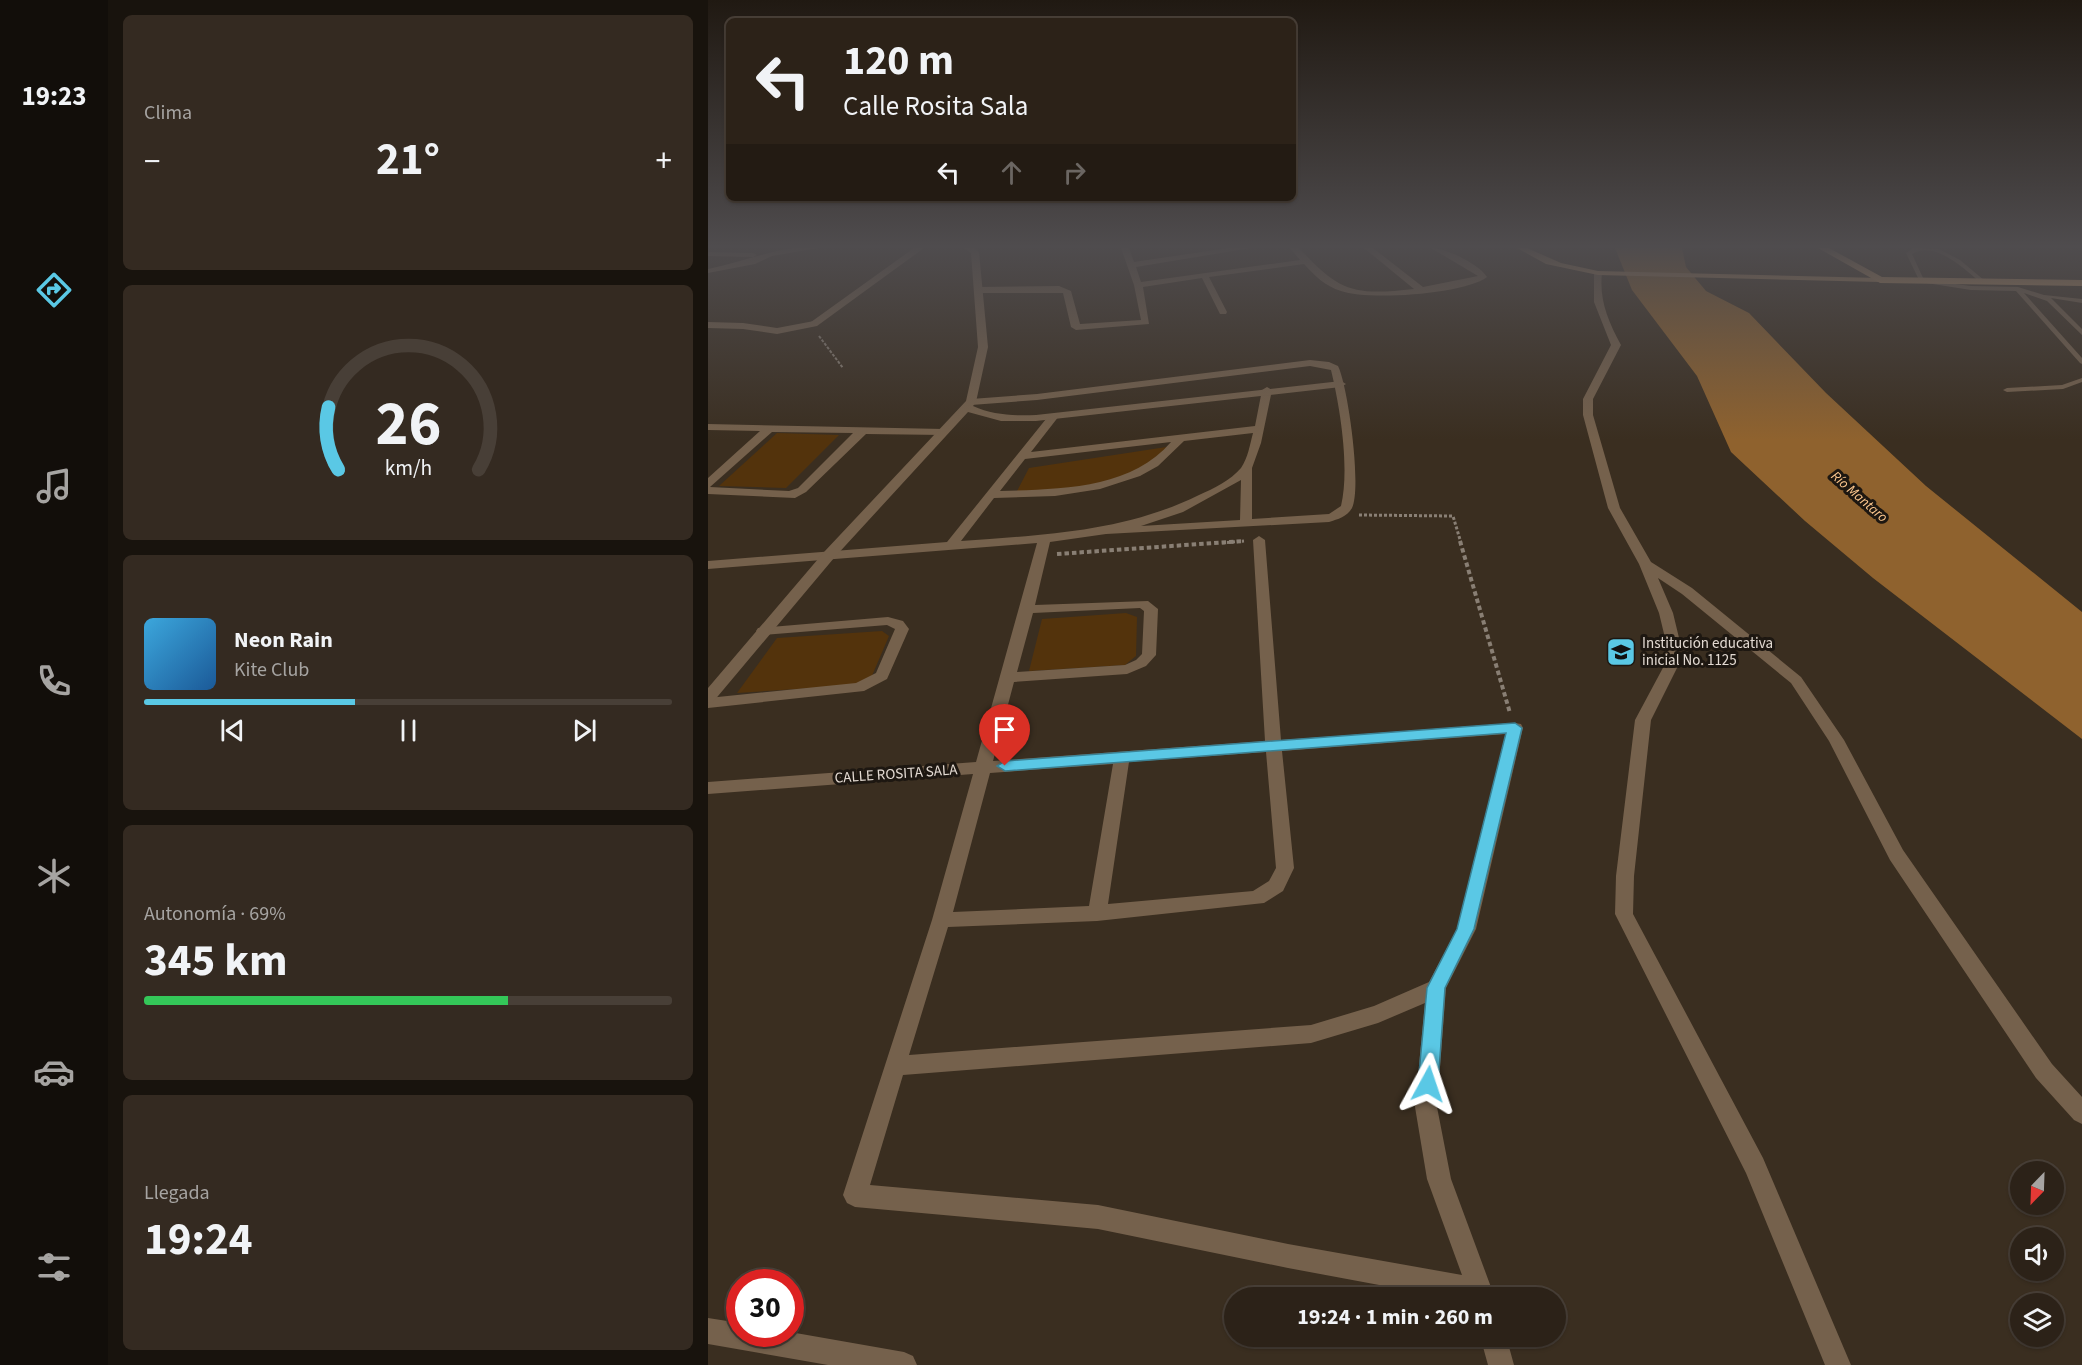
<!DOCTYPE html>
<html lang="es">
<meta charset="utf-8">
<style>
:root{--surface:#2c2218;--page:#342a21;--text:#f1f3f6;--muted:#a6a4a2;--line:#483f37;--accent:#5ac8e5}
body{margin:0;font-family:"Source Sans 3",sans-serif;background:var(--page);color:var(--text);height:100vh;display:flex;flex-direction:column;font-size:22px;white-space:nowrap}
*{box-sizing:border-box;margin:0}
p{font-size:20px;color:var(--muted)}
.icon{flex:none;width:33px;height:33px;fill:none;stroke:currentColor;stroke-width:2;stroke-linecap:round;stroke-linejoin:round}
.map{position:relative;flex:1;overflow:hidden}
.drawer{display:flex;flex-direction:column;gap:15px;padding:15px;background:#18130d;width:600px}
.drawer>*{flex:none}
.banner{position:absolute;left:18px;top:18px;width:570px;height:183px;border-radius:9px;box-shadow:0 2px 4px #0004,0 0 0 2px var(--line);background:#2c2218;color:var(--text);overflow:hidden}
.needle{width:39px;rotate:203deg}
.controls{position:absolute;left:1302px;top:1161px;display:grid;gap:12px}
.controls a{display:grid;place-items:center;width:54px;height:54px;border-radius:50%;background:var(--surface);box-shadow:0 2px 4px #0004,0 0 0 2px var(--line);font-size:30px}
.speed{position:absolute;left:18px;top:1269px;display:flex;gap:12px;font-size:30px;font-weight:700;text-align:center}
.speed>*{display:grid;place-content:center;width:78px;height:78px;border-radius:50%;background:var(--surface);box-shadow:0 2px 4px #0004,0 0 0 2px var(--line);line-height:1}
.speed .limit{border:9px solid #d22;background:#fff;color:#111}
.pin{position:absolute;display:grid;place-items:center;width:51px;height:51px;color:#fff;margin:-62px -26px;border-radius:50% 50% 50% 0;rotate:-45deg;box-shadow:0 0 6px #0007}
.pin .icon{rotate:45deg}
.me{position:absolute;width:66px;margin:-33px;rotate:5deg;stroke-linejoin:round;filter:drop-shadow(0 0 4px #0008)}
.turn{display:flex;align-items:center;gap:21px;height:126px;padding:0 18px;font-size:27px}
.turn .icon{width:78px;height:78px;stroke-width:2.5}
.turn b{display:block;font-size:42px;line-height:51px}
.lanes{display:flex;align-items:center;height:57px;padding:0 18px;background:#0003;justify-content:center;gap:30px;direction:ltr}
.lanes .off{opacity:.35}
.big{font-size:45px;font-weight:700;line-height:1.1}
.drawer .card{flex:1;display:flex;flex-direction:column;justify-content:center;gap:9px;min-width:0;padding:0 21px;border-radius:9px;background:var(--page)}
.drawer .dial{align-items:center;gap:0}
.dial svg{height:156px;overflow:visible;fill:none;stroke:var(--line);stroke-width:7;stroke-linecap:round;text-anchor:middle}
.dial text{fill:var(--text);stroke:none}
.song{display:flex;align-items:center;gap:18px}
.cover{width:72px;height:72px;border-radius:9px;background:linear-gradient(135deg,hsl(200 70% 55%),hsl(210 70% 35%))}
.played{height:6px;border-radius:3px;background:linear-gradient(90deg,var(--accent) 40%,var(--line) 40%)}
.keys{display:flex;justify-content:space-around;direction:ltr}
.heat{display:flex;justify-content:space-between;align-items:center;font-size:33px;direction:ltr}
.charge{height:9px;border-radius:4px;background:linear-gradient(90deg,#34c759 69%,var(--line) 0)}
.trip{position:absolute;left:516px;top:1287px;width:342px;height:60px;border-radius:30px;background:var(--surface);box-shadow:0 2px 4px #0004,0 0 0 2px var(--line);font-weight:700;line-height:60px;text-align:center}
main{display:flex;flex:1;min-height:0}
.dock{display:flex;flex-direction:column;width:108px;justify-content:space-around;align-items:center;background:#120e0a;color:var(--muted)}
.dock .icon{width:42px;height:42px}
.dock .current{color:var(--accent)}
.dock b{font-size:27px;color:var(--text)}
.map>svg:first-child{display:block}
.green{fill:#53330c}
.water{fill:#8f622e}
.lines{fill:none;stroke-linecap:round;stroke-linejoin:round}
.path-far2{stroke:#897f74;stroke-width:2;stroke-dasharray:3 1.5;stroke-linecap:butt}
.path-far1{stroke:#897f74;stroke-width:3;stroke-dasharray:3 2;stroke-linecap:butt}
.path{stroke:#897f74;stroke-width:4;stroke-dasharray:4.5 3;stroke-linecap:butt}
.service{fill:#75614c;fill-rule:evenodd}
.minor{fill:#75614c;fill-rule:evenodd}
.tertiary{fill:#75614c;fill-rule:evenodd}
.primary{fill:#b89064;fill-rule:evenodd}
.trunk{fill:#c69968;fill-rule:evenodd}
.route{fill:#5ac8e5;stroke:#3a8295;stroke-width:1.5}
.labels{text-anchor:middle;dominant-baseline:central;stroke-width:6;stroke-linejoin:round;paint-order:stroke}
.far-water-label{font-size:14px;font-style:italic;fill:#fdc78e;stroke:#1d1711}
.poi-label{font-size:15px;fill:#e3dad2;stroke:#1d1711;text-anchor:start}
.street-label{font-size:15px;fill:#e3dad2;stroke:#1d1711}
</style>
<main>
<nav class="dock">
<b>19:23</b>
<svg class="icon current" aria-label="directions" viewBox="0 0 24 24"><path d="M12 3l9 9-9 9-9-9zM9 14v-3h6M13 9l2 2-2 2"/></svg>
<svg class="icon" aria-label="music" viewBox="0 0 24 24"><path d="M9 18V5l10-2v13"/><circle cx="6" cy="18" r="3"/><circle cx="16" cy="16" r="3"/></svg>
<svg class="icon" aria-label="phone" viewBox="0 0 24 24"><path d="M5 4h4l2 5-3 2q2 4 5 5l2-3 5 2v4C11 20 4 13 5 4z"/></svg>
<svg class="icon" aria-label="climate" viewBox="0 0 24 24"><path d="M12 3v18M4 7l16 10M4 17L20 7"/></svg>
<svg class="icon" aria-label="car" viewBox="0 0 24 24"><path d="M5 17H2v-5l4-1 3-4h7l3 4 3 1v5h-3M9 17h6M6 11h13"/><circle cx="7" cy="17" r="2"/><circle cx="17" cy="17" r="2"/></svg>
<svg class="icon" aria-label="filters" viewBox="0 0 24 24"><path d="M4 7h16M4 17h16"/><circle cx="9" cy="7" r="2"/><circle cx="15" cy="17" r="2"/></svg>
</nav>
<section class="drawer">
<div class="card"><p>Clima</p>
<div class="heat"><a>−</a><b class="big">21°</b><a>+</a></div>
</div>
<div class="card dial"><svg viewBox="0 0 100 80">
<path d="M14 69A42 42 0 1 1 86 69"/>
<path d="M14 69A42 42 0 0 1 9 37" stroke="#5ac8e5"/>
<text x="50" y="56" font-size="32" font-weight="700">26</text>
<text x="50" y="72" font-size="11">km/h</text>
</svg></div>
<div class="card">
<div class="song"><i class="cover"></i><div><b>Neon Rain</b><p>Kite Club</p></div></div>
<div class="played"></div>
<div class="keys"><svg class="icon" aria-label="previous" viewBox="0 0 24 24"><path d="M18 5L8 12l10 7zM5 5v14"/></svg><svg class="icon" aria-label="pause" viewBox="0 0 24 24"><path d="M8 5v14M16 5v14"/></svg><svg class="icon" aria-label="next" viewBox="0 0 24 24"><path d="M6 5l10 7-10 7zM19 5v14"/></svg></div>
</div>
<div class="card"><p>Autonomía · 69%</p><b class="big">345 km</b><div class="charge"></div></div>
<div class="card"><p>Llegada</p><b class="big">19:24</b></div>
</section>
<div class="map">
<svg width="1374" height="1365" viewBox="0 0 1374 1365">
<rect width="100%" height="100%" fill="#3a2e20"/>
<path class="green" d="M69,433L131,435L78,488L11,486Z
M465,446C412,489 372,487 308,493L321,468Z
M418,613L429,617L428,656L417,665L321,671L334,619Z
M174,631L181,636L163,678L152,685L29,693L69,638Z"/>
<path class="water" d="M907,248H974L978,267L998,291L1041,313L1118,393L1218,486L1374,612V739L1165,578L1097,521L1023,452L989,376L924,290Z"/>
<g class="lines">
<path class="path-far2" d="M111,336L135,368"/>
<path class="path-far1" d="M651,515L745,516L753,543
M514,543L536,541"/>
<path class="path" d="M752,541L802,713
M349,554L535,541"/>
<path class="service" d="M1205,248L1231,249L1252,260L1277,281L1272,282C1255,268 1227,240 1204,254L1216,280L1263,286L1310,287L1336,295L1374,299V303L1343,298L1374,329V335L1339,301L1316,293L1374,358V364L1372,363L1308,291L1263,290L1212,282L1198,253Z
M1374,378V382L1355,389L1299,392L1295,390L1299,388L1354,385Z"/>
<path class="minor" d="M86,248H110L64,256L47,264L0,273V269C29,263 57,252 86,248Z
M206,248H216L109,326H103V322Z
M413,248H421L426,262L520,248H543L428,267L433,282L592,260L582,248H591C631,291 644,296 706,289L656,248H665L715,287L770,276L723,248C738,248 771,264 779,277C757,294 660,301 633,291C617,286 607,276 596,264L501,277L519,312L518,314H512L494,278L435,287L441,324L368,330L363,327L355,293H270L266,290L270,287L351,286L363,291L372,324L433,320L426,285Z
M0,252L45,253L49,255L45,257L0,256Z
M890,271L894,273C891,300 900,321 913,345L885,399V415L912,508L943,562L984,588L1093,677L1136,740L1195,850L1344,1064L1374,1097V1124L1366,1120L1328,1078L1182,860L1121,741L1083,683L974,594L950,578L965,613L972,642L971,664L943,720L926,876L925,914L1055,1158L1143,1365H1117L1038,1173L907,914L908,876L927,720L957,664L958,642L951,613L931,564L900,508L875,415V399L903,345L886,302V273Z
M602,360L621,362L630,366C640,386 654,488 644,508C639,517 630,519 621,522L398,534L342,542L327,605L440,601L450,609L448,655L438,666L419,674L306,682L285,761L557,741L545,540L551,536L557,540L573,740L807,723L813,724L815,728L768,929L738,988L729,1107L743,1179L787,1298H741L580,1268L390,1229L147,1207L139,1203L135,1195L224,920L265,774L0,794V782L268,762L329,543L0,569V561L239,542L342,414L351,416L323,452L547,426L554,390L559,387L564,390L553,443L544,468V519L621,514L633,506C642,468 632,407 623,370L602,366L329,400L263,405L258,402L263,399L329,394ZM545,433C542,444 540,458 533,468C523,480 505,489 491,495C416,532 335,535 253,541L286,498L347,496L392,489L432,476L450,466L476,441ZM463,442C422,490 350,489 292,491L317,459ZM533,480L532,520L433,526L475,512ZM432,608L436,611L434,654L428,660L417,665L309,672L325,613ZM798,734L749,929L721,982L666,1006L603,1025L201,1055L240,927L389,921L556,903L575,891L586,868L574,751ZM558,752L568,868L561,881L545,891L400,904L421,762ZM405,764L381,906L245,912L282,773ZM717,1003L707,1107L719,1179L754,1275L580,1244L390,1205L162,1185L195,1075L603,1043L670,1023Z
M0,424L236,429L241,432L236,435L158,434L98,492L87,498L0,494V478L52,431L0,430ZM64,432L145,433L90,488L81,491L2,487Z
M180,617L195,621L201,629L179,679L156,691L0,708V698L148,683L168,673L187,629L179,625L55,635L50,634L48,631L50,628Z
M0,1318L32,1323V1334L82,1332L196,1352L205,1356L209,1365H120L0,1344Z
M772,1336H798L806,1365H780Z"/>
<path class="tertiary" d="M256,248H266L271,252L280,347L268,402L265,406C285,415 306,416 328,415L633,381L638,384L633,387L328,421H293L260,412L126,558L5,702L0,703V688L116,552L258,401L270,347L263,253Z
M106,321L109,322V326L69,334L35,329L0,328V322L35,323L69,328Z"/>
<path class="primary" d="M809,248H819L853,263L890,271L1172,278L1176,280L1172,282L890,275L838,264Z"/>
<path class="trunk" d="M1110,248H1121L1174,277L1374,280V286L1172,283Z"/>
</g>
<linearGradient id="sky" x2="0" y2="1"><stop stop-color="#201912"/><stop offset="0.56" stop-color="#4f4c4e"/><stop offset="1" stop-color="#4f4c4e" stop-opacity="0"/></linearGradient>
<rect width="1374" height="440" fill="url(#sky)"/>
<path class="route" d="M807,723L814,728L766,929L737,988L730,1084L727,1090L720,1093L713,1090L710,1084L719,988L749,929L798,733L297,771L289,766L297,761Z"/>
<defs>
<g id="school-square" transform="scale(1.5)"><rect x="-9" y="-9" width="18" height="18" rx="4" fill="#5ac8e5" stroke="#1d1711"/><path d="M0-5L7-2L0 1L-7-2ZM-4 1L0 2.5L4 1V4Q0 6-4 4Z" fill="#111"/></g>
</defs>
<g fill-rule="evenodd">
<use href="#school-square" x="913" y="652"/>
</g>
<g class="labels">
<g class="far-water-label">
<text transform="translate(1151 497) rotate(41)">Río Mantaro</text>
</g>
<g class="poi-label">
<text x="934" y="643">Institución educativa<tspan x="934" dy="17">inicial No. 1125</tspan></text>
</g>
<g class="street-label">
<text transform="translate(188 774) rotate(-4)">CALLE ROSITA SALA</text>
</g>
</g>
</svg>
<div class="controls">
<a><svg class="needle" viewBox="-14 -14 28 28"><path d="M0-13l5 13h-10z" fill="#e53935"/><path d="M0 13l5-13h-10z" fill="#a6a4a2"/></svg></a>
<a><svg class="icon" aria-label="sound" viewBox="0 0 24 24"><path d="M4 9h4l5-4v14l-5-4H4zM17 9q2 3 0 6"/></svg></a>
<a><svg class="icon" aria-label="layers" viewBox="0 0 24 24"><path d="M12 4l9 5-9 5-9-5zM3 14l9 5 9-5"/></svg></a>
</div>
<div class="speed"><div class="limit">30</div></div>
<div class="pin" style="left:297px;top:766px;background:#d93025"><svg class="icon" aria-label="arrive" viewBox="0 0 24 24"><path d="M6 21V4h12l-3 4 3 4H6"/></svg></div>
<svg class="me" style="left:720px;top:1084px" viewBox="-20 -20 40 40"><path d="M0-17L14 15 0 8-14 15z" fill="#5ac8e5" stroke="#fff" stroke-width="4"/></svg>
<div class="trip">19:24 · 1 min · 260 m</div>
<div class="banner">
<div class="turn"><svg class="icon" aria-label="left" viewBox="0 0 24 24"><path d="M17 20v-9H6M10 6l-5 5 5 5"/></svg><div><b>120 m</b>Calle Rosita Sala</div></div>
<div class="lanes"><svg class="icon" aria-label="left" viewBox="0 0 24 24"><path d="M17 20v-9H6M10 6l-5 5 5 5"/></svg><svg class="icon off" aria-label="ahead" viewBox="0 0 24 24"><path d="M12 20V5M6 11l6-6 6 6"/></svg><svg class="icon off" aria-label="right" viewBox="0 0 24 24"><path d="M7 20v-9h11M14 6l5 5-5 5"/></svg></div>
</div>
</div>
</main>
